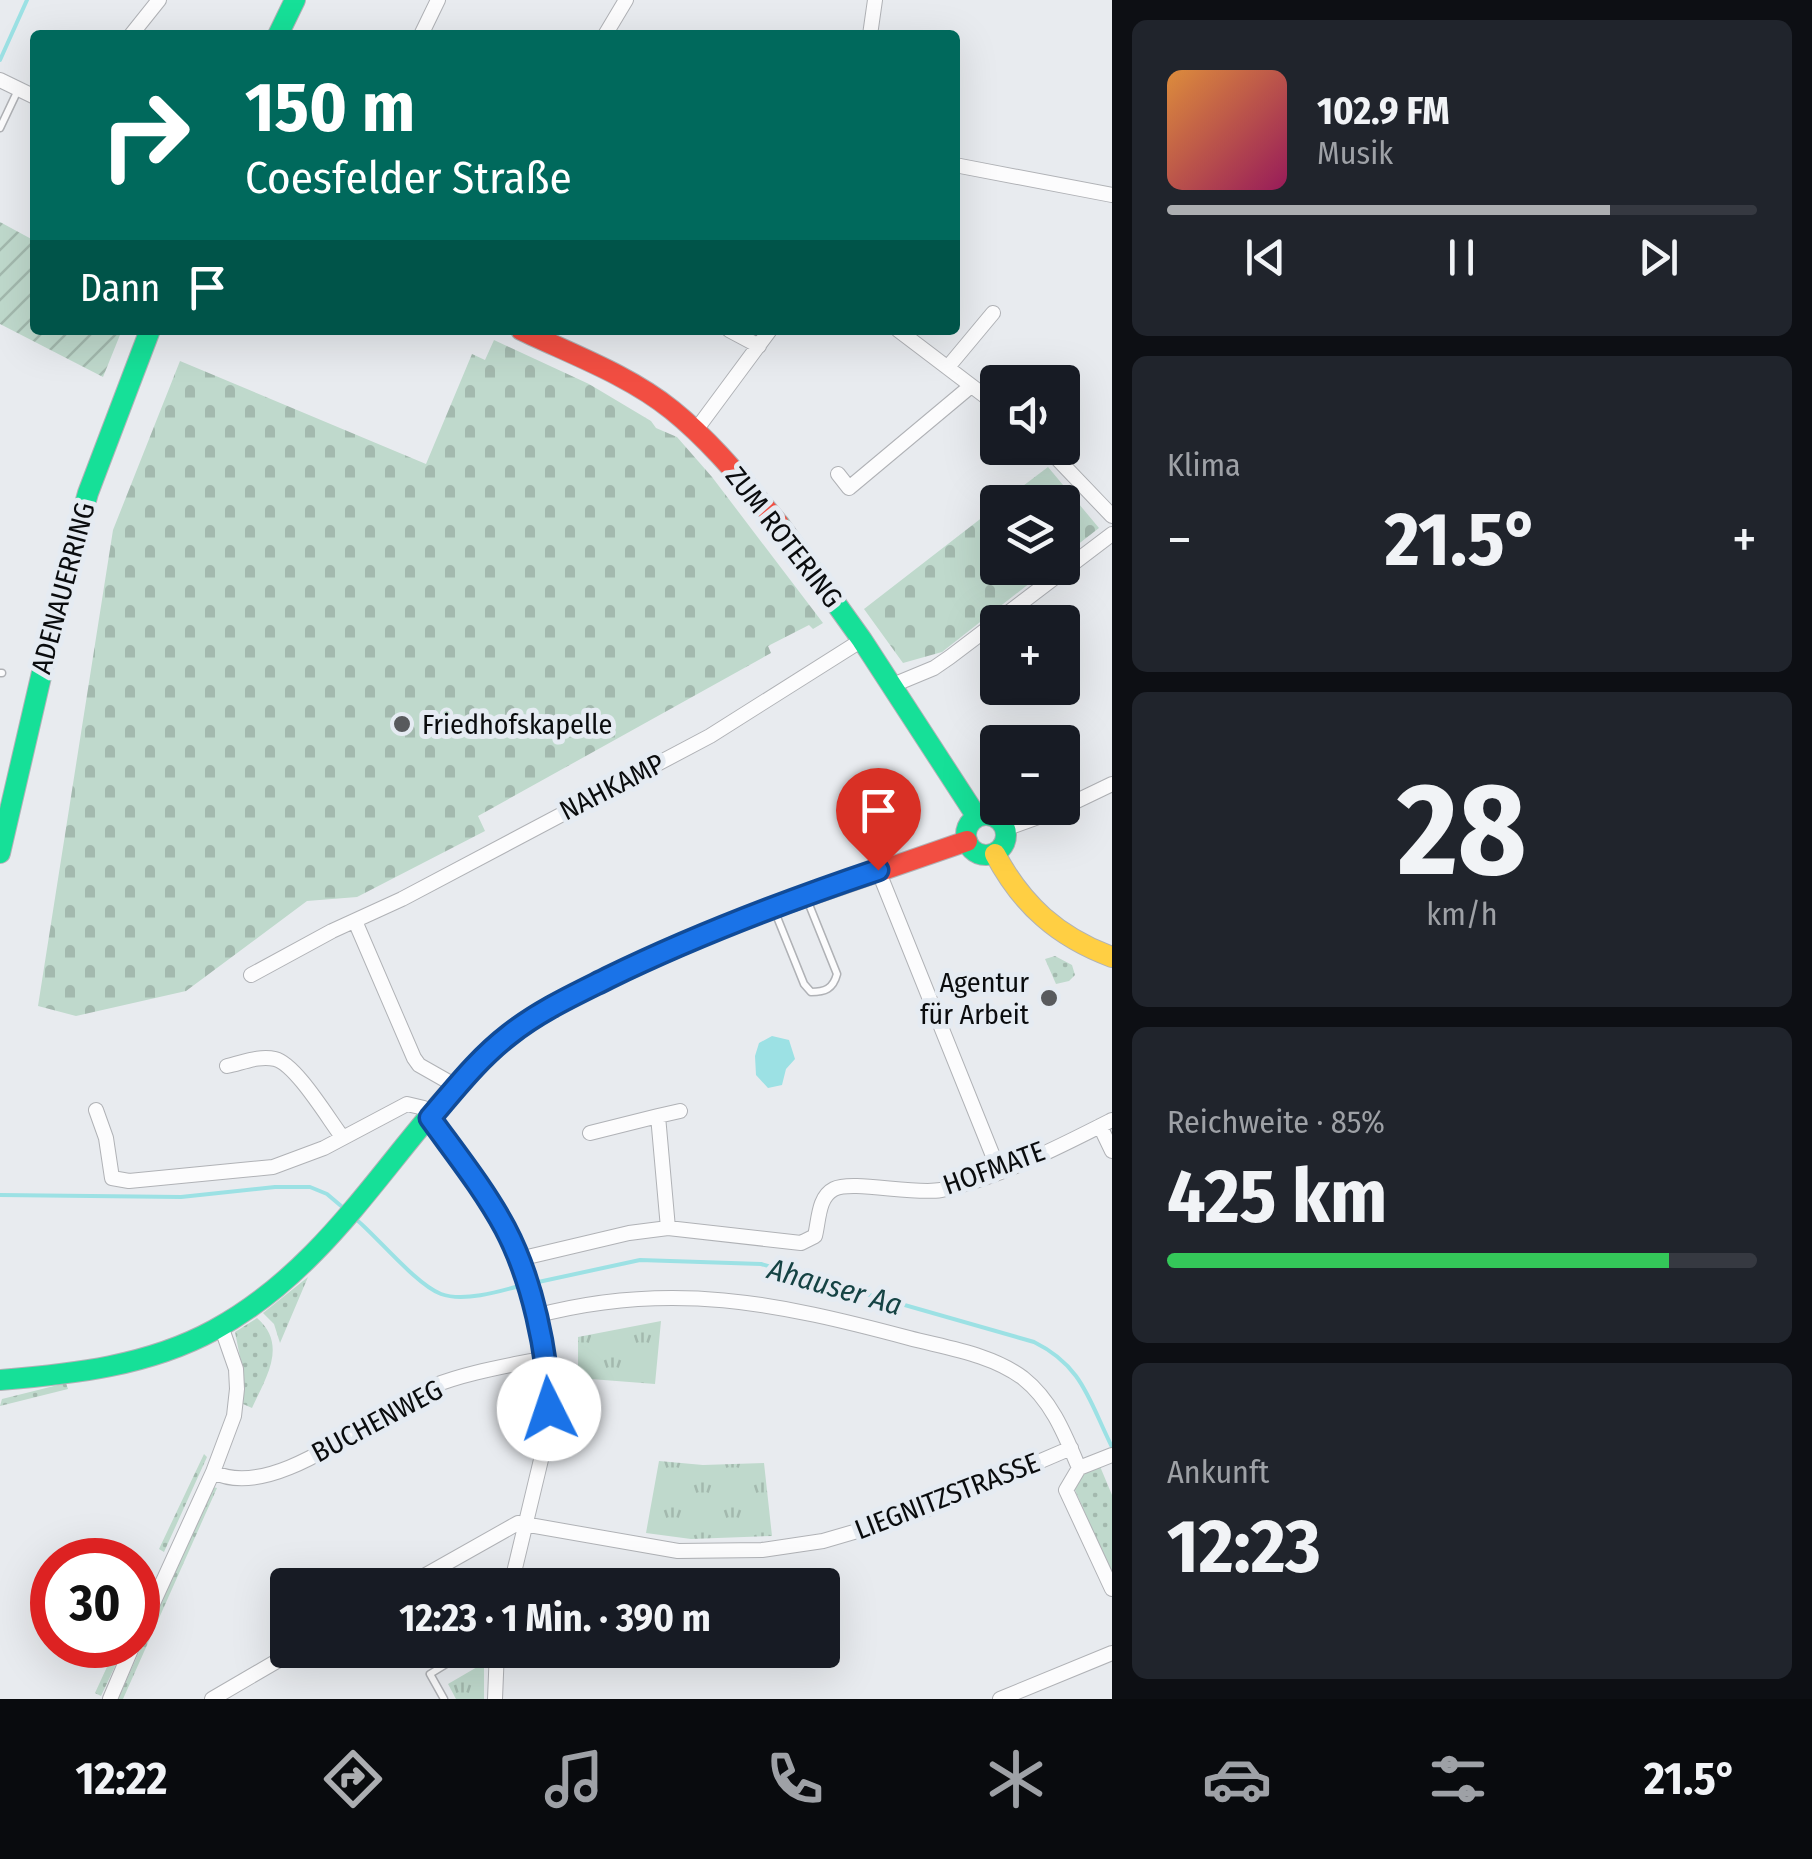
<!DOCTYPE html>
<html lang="de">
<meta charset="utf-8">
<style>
:root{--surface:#171b24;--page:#20242c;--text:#f1f3f6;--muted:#9ea1a6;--line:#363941;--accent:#acaeb1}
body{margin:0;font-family:"Fira Sans Condensed",sans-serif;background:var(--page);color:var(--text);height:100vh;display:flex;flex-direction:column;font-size:38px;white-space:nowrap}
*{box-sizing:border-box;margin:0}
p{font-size:32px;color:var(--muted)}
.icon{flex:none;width:55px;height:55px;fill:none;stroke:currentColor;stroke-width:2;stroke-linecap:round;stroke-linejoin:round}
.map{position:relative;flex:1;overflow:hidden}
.drawer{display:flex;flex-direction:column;gap:20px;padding:20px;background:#0d0f14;width:700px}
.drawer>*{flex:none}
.banner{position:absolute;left:30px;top:30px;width:930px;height:305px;border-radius:10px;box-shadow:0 10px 40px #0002;background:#00695c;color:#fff;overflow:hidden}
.tools{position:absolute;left:980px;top:365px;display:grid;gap:20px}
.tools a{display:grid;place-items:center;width:100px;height:100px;border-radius:10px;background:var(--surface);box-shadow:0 10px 40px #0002;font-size:50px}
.speed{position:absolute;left:30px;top:1538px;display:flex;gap:20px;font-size:50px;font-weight:700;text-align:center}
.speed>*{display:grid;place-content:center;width:130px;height:130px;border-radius:50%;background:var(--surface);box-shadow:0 10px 40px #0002;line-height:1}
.speed .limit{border:15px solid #d22;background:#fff;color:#111}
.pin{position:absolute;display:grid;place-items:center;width:85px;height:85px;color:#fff;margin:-102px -42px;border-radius:50% 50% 50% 0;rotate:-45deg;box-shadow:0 0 10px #0007}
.pin .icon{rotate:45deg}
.me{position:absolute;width:110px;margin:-55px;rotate:356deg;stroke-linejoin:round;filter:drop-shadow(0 0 8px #0008)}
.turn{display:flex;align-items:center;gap:35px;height:210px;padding:0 50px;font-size:45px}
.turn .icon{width:130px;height:130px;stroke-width:2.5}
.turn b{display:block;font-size:70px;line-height:85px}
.then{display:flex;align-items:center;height:95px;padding:0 50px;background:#0003;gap:20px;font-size:38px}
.big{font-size:75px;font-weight:700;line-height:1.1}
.drawer .card{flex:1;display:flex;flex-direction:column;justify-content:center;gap:15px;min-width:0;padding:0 35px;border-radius:15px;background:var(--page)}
.drawer .dial{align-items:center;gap:0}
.dial b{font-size:130px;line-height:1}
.song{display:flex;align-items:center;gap:30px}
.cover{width:120px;height:120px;border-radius:15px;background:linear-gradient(135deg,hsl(30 70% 55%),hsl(330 70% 35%))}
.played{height:10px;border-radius:5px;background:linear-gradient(90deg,var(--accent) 75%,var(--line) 75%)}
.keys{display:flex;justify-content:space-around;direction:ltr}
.heat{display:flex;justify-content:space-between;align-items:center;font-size:55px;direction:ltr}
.charge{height:15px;border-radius:8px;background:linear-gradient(90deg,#34c759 85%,var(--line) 0)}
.trip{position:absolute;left:270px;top:1568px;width:570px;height:100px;border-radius:10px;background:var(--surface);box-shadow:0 10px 40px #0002;font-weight:700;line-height:100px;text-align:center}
.dock{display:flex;height:160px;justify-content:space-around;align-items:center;background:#090b0e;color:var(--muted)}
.dock .icon{width:70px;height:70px}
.dock .selected{color:var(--accent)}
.dock b{font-size:45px;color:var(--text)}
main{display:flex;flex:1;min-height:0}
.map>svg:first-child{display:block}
.grass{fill:url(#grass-dots)}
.cemetery{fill:url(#cemetery-stones)}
.park{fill:url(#park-tufts)}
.garden{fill:url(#garden-furrows)}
.water{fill:#9ce1e4}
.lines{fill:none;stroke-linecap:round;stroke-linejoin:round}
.stream{stroke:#9ce1e4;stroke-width:4}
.lane-casing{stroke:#b0b2b6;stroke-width:9}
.street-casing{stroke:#b0b2b6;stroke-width:16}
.fast-casing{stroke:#b0b2b6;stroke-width:22}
.slow-casing{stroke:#b0b2b6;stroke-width:22}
.jam-casing{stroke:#b0b2b6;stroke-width:22}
.lane{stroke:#fcfcfd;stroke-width:6}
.street{stroke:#fcfcfd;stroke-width:14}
.fast{stroke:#16e098;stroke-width:20}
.slow{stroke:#ffcf43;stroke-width:20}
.jam{stroke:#f24e42;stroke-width:20}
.route-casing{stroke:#114b97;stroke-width:25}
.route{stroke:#1a73e8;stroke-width:18}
.poi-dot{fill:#585a5d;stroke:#e5ebf2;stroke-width:4}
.labels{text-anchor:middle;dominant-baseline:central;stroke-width:10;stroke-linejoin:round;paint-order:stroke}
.street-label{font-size:28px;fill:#0a0c0e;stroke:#e5ebf2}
.poi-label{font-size:28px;fill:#0a0c0e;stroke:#e5ebf2;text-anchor:start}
.water-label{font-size:30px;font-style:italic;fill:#154344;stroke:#e5ebf2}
</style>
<main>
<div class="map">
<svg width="1112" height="1699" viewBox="0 0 1112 1699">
<defs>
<pattern id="grass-dots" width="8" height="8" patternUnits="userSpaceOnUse" patternTransform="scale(2.5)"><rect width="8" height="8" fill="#bfd9cc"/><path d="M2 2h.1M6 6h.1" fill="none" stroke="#a3b9ae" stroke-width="1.8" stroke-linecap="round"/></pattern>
<pattern id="cemetery-stones" width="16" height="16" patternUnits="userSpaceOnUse" patternTransform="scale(2.5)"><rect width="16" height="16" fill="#bfd9cc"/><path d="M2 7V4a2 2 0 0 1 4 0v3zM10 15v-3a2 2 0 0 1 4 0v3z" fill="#a3b9ae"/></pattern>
<pattern id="park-tufts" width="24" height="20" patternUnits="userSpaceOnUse" patternTransform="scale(2.5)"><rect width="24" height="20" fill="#bfd9cc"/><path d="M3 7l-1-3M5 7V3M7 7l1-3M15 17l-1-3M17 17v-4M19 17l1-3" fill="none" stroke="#a3b9ae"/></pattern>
<pattern id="garden-furrows" width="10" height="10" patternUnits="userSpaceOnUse" patternTransform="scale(2.5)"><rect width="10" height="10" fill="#bfd9cc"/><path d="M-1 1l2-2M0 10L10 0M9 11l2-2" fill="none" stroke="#a3b9ae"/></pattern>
</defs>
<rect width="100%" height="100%" fill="#e8ebef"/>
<path class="grass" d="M1055,956L1072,965L1075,975L1069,981L1056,984L1045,959Z
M308,1277L280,1343L274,1324L263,1313Z
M257,1318C288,1345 266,1377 252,1408L243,1404L242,1367L235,1332Z
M66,1383L68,1389L0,1406L2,1399Z
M204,1454L207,1457L164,1552L159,1549Z
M1099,1464L1112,1495V1576L1075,1490C1077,1474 1086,1471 1099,1464Z
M213,1487L217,1488L123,1699H118Z
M117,1645H125L101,1696L95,1693Z"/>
<path class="cemetery" d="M494,340L589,384L651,421L656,428L677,437L712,477L823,623L813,629L809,625L768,646L771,653L478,816L485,831L357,897L307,901L186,991L76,1016L38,1006L113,530L180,361L426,464L472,354L485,360Z
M1048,467L1099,528L1063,556L1062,502H1002Z
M997,506L998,568H1049L942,652L903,663L864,609Z"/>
<path class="park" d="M661,1321L655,1384L578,1378V1337Z
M659,1461L703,1465L764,1463L772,1536L691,1539L646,1533Z
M484,1663V1699H456L448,1684Z"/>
<path class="garden" d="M0,222L35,241V330H122L103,377L0,324Z"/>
<path class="water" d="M772,1036L789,1040L795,1059L786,1069L782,1085L768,1088L756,1075L755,1056L759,1043Z"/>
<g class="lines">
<path class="stream" d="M0,60L27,0
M0,1195L181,1197L275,1187H310L327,1194L347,1211
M358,1221C379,1239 417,1285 441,1294C463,1302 498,1292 519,1286
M529,1284L640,1260L761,1264L1034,1342C1083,1366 1089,1401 1112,1447"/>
<g class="lane-casing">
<path id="lane" d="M0,128L18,90
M0,673H2
M775,912L804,984L811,992C825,992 833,989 837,974L806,897
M444,1699L430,1674L469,1650"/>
</g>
<g class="street-casing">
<path id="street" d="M131,35L159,0
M421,35L438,0
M605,35L626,0
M870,35L875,0
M0,80L35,97
M955,165L1112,195
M729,330L759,346
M898,330L998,406
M948,367L993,313
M696,430L770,330
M1047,448L1112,516
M838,474L849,488L971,386
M893,685L934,668L950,657L1112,534
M1005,829L1058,810L1112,784
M878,870L999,1171
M355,921L414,1058L419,1065L456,1086
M251,975L332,931L402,899L710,736L862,640
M227,1066C242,1063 259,1055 275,1059C296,1064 329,1120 343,1138
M96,1110L106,1138L112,1178L129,1181L273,1167L324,1148L407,1104L424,1108L506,1231L519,1259L548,1376L545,1443L511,1585
M658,1116L680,1111
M1100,1126L1112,1151
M590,1133L658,1116L668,1228
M519,1259L629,1233L668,1228L801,1243L815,1236C819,1220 818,1197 834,1189C852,1180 913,1195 941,1190C997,1179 1061,1146 1112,1120
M535,1316C670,1280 778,1303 909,1338C947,1348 991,1354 1023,1378C1052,1401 1065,1435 1079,1468
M1112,1455L1079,1468L1066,1490L1112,1589
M213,1472C276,1503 373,1412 433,1386C468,1372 508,1366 545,1358
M408,1585L518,1523L678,1551L762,1550L823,1541L919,1513L1071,1448
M138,1636L213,1472L234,1416L237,1389L236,1369L221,1326
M110,1699L133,1645
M212,1699L296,1650
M495,1699L497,1650
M1000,1699L1112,1653"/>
</g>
<g class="fast-casing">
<path id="fast" d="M278,35L295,0
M779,524L862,640L977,817
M966 835a20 20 0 1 1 40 0a20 20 0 1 1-40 0Z
M0,853L60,595L88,493L150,330
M0,1380C73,1374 148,1366 214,1330C337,1263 393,1141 491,1050C525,1018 566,998 607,978"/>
</g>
<g class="slow-casing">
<path id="slow" d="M995,854C1022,905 1058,937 1112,957"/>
</g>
<g class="jam-casing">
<path id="jam" d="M521,330C571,354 629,375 672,410C713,443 745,484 779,524
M607,978L744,918L967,841"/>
</g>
<use href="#lane" class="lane"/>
<use href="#street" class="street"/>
<use href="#fast" class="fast"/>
<use href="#slow" class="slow"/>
<use href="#jam" class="jam"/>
</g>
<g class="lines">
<g class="route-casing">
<path id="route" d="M549,1409C548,1353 532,1279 505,1228C484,1189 456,1154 430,1118C455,1089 478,1059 509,1035C539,1011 574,995 608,978C696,935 786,901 878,870"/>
</g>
<use href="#route" class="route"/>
</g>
<g class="poi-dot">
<circle cx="402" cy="724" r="10"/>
<circle cx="1049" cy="998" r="10"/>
</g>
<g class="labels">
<g class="street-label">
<text transform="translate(784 537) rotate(52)">ZUM ROTERING</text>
<text transform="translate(63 588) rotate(-75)">ADENAUERRING</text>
<text transform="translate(612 787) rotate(-27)">NAHKAMP</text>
<text transform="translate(994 1168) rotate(-20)">HOFMATE</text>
<text transform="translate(377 1421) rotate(-28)">BUCHENWEG</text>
<text transform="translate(947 1496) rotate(-21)">LIEGNITZSTRASSE</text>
</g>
<g class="poi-label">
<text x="422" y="724">Friedhofskapelle</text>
<text x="1029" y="982" text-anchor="end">Agentur<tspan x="1029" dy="32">für Arbeit</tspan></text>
</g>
<g class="water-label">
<text transform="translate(835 1287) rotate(16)">Ahauser Aa</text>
</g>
</g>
</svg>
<div class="tools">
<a><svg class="icon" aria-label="sound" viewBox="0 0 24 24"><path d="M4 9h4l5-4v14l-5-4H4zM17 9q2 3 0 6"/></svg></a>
<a><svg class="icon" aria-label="layers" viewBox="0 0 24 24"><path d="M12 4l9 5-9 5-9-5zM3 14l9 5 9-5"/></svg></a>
<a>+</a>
<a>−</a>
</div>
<div class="speed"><div class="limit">30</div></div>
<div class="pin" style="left:878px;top:870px;background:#d93025"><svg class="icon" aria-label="arrive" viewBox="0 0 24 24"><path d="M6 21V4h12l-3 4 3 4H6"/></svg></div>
<svg class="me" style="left:549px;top:1409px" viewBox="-20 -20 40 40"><circle r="19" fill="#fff"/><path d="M0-13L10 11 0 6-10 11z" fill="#1a73e8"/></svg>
<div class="trip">12:23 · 1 Min. · 390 m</div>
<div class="banner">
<div class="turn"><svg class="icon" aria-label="right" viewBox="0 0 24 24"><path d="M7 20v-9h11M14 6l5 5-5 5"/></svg><div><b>150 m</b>Coesfelder Straße</div></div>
<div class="then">Dann<svg class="icon" aria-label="arrive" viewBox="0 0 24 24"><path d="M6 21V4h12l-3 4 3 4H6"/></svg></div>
</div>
</div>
<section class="drawer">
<div class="card">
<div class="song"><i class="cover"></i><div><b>102.9 FM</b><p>Musik</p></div></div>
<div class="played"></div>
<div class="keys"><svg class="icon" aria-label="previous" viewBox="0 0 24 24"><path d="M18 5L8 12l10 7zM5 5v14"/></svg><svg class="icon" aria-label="pause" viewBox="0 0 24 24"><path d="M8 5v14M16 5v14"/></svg><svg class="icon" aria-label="next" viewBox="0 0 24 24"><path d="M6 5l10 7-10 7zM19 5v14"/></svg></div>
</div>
<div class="card"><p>Klima</p>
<div class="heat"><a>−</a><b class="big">21.5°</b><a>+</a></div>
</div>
<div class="card dial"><b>28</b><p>km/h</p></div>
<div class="card"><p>Reichweite · 85%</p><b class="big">425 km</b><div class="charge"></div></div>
<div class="card"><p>Ankunft</p><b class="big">12:23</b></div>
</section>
</main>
<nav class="dock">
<b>12:22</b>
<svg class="icon selected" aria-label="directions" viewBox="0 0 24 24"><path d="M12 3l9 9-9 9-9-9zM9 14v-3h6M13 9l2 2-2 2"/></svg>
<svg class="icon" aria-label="music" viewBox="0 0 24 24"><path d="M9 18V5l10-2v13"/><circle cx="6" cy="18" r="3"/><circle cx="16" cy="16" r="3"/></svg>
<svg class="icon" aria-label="phone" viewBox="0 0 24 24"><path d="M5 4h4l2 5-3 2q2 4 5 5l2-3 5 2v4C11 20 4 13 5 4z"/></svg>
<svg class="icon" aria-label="climate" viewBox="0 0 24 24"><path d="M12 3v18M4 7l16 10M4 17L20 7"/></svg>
<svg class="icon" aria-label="car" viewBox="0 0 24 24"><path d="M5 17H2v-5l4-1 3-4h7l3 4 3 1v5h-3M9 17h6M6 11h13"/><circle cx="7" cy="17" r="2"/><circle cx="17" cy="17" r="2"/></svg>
<svg class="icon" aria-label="filters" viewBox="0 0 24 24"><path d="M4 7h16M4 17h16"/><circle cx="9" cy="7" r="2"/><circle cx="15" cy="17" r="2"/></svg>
<b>21.5°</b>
</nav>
